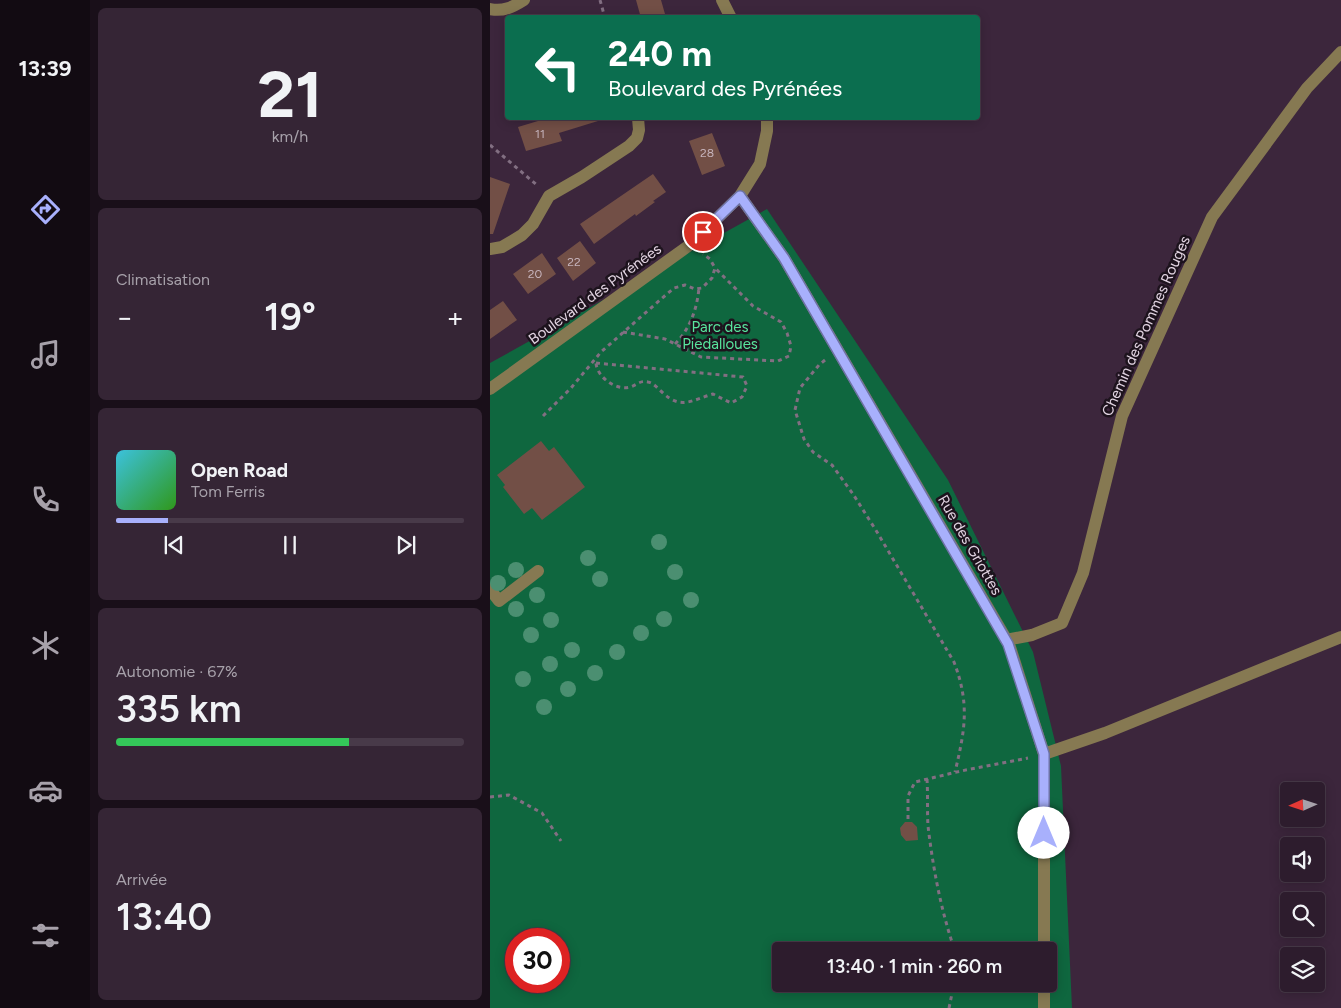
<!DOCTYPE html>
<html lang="fr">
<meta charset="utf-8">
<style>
:root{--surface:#2d1c2d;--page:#352535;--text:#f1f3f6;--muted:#a7a1aa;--line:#483a49;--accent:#a8b0fc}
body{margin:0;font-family:Figtree,sans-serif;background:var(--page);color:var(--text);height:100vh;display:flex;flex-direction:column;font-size:19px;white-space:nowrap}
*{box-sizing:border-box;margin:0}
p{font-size:16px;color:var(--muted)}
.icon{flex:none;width:28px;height:28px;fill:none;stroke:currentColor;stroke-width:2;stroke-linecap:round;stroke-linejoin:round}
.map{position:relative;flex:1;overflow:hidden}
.panel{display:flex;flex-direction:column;gap:8px;padding:8px;background:#190f19;width:400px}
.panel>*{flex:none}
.banner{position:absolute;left:15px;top:15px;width:475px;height:105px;border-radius:5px;box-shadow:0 2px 12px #0003,0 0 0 1px var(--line);background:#0b6e4f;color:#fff;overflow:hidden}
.needle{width:32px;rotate:267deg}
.fabs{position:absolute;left:790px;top:782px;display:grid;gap:10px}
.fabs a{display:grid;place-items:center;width:45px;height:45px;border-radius:5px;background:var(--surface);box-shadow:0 2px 12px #0003,0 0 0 1px var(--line);font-size:25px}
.speed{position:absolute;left:15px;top:928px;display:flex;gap:10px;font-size:25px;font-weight:700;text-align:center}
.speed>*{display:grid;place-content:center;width:65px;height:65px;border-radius:50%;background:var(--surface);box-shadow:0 2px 12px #0003,0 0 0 1px var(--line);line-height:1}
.speed .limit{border:8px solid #d22;background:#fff;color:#111}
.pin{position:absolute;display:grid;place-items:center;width:42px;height:42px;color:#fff;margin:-21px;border:2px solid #fff;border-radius:50%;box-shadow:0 1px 5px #0007}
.me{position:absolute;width:55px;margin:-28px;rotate:0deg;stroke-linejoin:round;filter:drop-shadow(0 0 4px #0008)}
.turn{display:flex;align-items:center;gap:18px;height:105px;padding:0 20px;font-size:22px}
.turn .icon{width:65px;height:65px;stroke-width:2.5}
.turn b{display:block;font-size:35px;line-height:42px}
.big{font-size:38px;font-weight:600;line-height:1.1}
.panel .tile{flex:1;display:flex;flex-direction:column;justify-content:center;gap:8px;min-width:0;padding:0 18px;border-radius:8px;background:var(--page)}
.panel .dial{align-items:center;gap:0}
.dial b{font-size:65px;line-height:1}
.song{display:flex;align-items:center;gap:15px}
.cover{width:60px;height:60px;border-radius:8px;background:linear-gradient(135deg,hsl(190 70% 55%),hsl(110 70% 35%))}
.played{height:5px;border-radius:2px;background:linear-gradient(90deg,var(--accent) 15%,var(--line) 15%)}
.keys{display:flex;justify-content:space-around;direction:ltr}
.heat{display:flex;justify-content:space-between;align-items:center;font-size:28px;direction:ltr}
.charge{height:8px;border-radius:4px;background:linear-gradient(90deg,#34c759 67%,var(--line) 0)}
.trip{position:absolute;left:282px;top:942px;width:285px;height:50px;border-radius:5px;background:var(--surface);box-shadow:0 2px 12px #0003,0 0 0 1px var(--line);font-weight:600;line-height:50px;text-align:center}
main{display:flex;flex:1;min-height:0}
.menu{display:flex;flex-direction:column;width:90px;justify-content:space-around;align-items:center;background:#120b12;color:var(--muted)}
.menu .icon{width:35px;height:35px}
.menu .active{color:var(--accent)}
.menu b{font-size:22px;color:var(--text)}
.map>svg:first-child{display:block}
.green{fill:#0f673f;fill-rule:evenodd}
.building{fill:#724f46}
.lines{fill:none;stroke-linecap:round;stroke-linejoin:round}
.path{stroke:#826f82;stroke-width:3;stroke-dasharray:4 4;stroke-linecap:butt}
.minor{stroke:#867952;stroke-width:12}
.tree{fill:#4b8f71}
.route-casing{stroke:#6d72a4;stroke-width:12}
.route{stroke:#a8b0fc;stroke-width:9}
.labels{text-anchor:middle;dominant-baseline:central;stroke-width:5;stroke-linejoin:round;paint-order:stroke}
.number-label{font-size:12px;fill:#c6b3bb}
.street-label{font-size:15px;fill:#e2d4e2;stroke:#1d131d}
.park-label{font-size:15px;fill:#58e59d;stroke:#1d131d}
</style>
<main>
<nav class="menu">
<b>13:39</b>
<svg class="icon active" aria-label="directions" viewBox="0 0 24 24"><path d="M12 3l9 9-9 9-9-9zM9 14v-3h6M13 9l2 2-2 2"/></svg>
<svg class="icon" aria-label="music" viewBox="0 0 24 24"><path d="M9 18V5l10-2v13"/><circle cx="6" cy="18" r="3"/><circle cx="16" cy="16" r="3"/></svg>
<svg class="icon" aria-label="phone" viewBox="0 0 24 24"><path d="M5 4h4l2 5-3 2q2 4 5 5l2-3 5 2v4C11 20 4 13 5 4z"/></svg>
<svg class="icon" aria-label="climate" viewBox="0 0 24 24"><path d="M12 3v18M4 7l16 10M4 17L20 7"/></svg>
<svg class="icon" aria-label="car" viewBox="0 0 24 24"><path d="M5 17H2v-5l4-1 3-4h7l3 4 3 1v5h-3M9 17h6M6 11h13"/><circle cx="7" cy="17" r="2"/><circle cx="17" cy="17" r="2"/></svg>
<svg class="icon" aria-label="filters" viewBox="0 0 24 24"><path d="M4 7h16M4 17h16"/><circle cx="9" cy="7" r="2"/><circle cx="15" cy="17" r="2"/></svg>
</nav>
<section class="panel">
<div class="tile dial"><b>21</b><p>km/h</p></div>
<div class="tile"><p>Climatisation</p>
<div class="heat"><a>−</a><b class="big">19°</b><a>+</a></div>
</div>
<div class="tile">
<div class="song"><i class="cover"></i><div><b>Open Road</b><p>Tom Ferris</p></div></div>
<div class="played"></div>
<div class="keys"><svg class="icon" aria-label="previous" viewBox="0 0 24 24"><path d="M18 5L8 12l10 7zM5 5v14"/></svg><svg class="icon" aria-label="pause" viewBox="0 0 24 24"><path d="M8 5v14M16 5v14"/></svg><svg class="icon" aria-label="next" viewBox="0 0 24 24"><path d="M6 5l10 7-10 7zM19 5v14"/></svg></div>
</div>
<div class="tile"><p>Autonomie · 67%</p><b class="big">335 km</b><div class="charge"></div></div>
<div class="tile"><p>Arrivée</p><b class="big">13:40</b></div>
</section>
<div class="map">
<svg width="851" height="1008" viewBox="0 0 851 1008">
<rect width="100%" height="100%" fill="#3c263c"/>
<path class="green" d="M277,209L458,480L543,652L571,766L582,1008H0V363ZM26,939H69V981H26ZM291,951H559V984H291Z"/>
<path class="building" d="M146,0H171L175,14L165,18H151Z
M58,118H108V121L69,133L72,141L36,151L28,127Z
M222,133L235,166L212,175L199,141Z
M163,174L176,192L163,201L165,202L146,216L145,214L104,244L90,224Z
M0,177L20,184L3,234H0Z
M90,241L106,263L83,281L67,258Z
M52,253L66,274L38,294L23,274Z
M13,301L27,320L0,339V310Z
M51,441L59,451L64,447L95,487L52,520L42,508L34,514L13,487L15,485L7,475Z
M415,822H422L427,827L428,840L416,841L411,835L410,828Z"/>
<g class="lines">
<path class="path" d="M110,0L115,18
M0,145L48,186
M133,332L175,339L211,357L288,361L299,356L301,346L297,333L291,322L263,306L225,268
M185,344C200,329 207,309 209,288
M335,360L329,365L310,388L305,410L314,439L323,452L342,465L363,494L387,532L464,662C480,704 475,730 465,772
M106,363L253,377L257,386L252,397L241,403L223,394C202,400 191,410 173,393C168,389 164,383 158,382C150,380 147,385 140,387C126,391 107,377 106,363Z
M53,416L81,388L111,352L170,300L184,288L195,285L205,289L212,288L222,278L225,268L220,259L213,254
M437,779C438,795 437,811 438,826C443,868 451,911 465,951
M0,797L19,795L52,813L71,841
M418,819V796L425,782L471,771L538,758
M459,1008L464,984"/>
<path class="minor" d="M232,0L241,18
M0,9C13,12 23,7 34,0
M250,196L294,258L519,644L554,754V951
M0,249L12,247L32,235L43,224L59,196L92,177L139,146L147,138L149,130L148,118
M0,389L201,244L250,196L270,164L277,131V118
M0,589L9,601L48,571
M516,640L542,635L572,623L593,573L632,416L722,217L817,88L851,52
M554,754L615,733L851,637
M554,1008V984"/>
</g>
<g class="tree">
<circle cx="169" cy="542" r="8"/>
<circle cx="98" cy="558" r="8"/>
<circle cx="26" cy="570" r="8"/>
<circle cx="185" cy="572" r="8"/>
<circle cx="110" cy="579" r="8"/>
<circle cx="8" cy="583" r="8"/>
<circle cx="47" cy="595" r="8"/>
<circle cx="201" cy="600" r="8"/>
<circle cx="26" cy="609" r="8"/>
<circle cx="174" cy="619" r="8"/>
<circle cx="61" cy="620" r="8"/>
<circle cx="151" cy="633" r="8"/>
<circle cx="41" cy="635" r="8"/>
<circle cx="82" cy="650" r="8"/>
<circle cx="127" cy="652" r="8"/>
<circle cx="60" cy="664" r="8"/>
<circle cx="105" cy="673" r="8"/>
<circle cx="33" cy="679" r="8"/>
<circle cx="78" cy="689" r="8"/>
<circle cx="54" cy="707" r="8"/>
</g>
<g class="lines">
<g class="route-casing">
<path id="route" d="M213,232L250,196L294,258L518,644L554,754V833"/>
</g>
<use href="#route" class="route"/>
</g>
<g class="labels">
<g class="number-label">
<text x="50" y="134">11</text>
<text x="217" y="153">28</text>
<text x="84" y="262">22</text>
<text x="45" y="274">20</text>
</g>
<g class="street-label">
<text transform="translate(105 294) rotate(-36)">Boulevard des Pyrénées</text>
<text transform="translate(656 326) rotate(-66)">Chemin des Pommes Rouges</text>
<text transform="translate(480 545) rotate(60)">Rue des Griottes</text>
</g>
<g class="park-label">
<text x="230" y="327">Parc des<tspan x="230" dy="17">Piedalloues</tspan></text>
</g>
</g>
</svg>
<div class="fabs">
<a><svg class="needle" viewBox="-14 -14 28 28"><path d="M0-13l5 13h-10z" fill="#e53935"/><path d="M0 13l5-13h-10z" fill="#a7a1aa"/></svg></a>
<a><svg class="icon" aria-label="sound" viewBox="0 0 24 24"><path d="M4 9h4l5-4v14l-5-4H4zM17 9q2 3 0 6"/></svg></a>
<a><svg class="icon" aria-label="search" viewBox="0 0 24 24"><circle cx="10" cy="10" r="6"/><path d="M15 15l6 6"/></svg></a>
<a><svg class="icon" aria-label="layers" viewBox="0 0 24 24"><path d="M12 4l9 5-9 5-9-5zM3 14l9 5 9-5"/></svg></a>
</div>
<div class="speed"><div class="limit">30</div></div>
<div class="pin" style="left:213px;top:232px;background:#d93025"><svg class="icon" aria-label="arrive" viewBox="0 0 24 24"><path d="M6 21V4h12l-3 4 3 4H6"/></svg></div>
<svg class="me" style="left:554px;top:833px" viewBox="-20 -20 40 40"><circle r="19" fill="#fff"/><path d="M0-13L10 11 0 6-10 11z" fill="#a8b0fc"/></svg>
<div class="trip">13:40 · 1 min · 260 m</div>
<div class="banner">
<div class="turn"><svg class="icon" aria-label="left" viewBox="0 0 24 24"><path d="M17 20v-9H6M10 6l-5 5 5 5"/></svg><div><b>240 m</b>Boulevard des Pyrénées</div></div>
</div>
</div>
</main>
